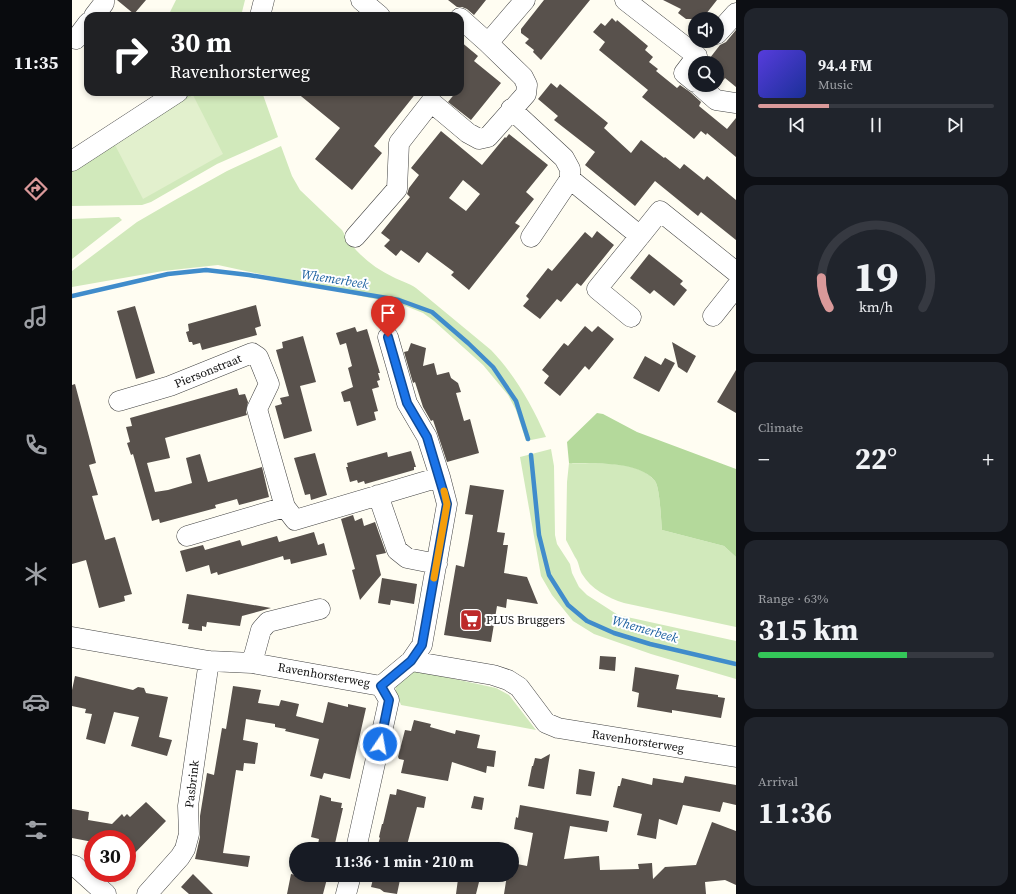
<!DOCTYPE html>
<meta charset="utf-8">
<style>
:root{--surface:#171b24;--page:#20242c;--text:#f1f3f6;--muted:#9ea1a6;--line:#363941;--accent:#da999a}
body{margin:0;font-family:"Source Serif 4",serif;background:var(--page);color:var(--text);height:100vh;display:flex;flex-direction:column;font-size:15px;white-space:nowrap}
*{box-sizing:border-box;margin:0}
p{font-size:13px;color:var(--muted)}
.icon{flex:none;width:22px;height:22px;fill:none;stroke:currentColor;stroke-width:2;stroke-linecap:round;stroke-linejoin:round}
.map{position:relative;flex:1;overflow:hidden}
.panel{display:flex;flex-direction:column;gap:8px;padding:8px;background:#0d0f14;width:280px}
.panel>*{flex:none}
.banner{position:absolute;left:12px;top:12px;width:380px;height:84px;border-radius:12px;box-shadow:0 2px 6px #0003;background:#202124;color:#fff;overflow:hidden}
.buttons{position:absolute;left:616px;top:12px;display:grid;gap:8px}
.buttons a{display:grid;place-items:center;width:36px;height:36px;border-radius:50%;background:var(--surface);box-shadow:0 2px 6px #0003;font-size:20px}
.speed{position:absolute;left:12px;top:830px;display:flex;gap:8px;font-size:20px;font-weight:700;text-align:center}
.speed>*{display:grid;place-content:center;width:52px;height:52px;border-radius:50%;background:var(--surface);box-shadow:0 2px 6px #0003;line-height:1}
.speed .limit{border:6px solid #d22;background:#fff;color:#111}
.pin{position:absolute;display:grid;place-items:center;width:34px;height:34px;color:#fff;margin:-41px -17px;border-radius:50% 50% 50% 0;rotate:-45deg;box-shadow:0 0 4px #0007}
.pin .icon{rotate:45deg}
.me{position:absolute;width:44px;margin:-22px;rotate:12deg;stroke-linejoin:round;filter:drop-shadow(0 0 3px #0008)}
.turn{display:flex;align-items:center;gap:14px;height:84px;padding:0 20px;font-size:18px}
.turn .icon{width:52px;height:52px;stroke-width:2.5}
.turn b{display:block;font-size:28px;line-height:34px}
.big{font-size:30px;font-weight:700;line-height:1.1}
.panel .card{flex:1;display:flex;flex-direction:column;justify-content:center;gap:6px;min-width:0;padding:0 14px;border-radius:12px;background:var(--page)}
.panel .dial{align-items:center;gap:0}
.dial svg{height:104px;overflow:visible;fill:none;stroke:var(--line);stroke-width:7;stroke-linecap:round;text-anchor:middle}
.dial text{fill:var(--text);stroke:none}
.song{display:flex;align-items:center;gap:12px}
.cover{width:48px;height:48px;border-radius:6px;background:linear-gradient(135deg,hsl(250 70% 55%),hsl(230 70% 35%))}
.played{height:4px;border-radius:2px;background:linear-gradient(90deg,var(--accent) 30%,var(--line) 30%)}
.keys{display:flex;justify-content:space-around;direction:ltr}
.heat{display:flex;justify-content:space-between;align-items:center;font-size:22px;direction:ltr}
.charge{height:6px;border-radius:3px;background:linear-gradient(90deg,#34c759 63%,var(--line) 0)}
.trip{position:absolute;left:217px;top:842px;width:230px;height:40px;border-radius:20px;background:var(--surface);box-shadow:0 2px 6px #0003;font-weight:700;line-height:40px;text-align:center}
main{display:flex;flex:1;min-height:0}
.tabs{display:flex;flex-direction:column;width:72px;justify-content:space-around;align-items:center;background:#090b0e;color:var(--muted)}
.tabs .icon{width:28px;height:28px}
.tabs .active{color:var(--accent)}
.tabs b{font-size:18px;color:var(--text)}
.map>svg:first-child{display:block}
.green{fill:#d1e9bb}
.forest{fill:#b4d99b}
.pitch{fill:#e2f0cd}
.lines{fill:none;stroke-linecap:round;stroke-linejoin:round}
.stream{stroke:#408ccb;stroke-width:4.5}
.building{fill:#58514c;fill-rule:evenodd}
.minor-casing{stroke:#424242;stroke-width:21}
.minor{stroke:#fff;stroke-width:20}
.route-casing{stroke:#114b97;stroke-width:10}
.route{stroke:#1a73e8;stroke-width:7}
.slow{stroke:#f59e0b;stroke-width:7}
.labels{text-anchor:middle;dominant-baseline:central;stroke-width:4;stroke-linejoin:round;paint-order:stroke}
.street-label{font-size:12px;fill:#0f0f0f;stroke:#fff}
.poi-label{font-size:12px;fill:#0f0f0f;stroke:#fff;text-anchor:start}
.water-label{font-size:13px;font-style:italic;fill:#1a5f9f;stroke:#fff}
</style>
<main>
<nav class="tabs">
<b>11:35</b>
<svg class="icon active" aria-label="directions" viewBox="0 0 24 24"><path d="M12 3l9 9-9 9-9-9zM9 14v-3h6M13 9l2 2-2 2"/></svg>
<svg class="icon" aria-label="music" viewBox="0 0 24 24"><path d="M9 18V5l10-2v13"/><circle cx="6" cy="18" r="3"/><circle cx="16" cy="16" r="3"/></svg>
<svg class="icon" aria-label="phone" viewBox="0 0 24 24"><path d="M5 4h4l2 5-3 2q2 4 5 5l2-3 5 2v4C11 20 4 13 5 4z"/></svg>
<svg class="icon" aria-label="climate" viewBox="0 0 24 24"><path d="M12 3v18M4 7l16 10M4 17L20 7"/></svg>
<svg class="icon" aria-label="car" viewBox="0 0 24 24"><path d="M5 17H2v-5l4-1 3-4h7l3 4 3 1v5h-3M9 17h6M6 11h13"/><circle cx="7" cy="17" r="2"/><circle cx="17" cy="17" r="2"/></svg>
<svg class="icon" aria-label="filters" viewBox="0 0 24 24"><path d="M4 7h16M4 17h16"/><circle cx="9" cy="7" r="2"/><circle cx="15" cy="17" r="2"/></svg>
</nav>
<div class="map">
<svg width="664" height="894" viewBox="0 0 664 894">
<rect width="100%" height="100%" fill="#fffdf2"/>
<path class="green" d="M104,0H173L169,16H96Z
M118,92H190L206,137L145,164L79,202L70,205L0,206V169Z
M209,146L220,176L228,190L270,230C281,251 300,267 321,277C329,281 337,283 344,288L419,350C443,375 460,405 474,437L454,441L444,410L436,395L411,365L362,321L351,313L326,303L298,298L146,265L91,271L0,287V271L65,222L103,200L155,171Z
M47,217L50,220L0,259V219Z
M479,449L482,466L483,535L485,544L498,564L500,573L507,587L515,595L546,615L664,641V679L579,654L522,634L501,621L480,595L469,576L448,457Z
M497,463C521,464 567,459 583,481C588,488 589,520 590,530L652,546L664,557V627L552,603C536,598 519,589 510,574C507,569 507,562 503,557C500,551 497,546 494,540L495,482Z
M341,670L424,688L437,695L464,730L329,705L324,692L323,683Z"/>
<path class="forest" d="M525,413L531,414L565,432L664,469V557L652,546L590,530C589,520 588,488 583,481C567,460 520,464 497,463L495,442Z"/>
<path class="pitch" d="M121,95L151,154L71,199L43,145Z"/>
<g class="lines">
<path class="stream" d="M0,296L96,274L134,270L177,275L327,300L360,312L396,343L421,367L444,401L456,439
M459,455L467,535L477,575L496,605L515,621L542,633L578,644L664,664"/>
</g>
<path class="building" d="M45,0H74L62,14Z
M376,0H414L402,15L395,9L390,7H385Z
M472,0H518L469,60L461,52L462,50L453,43L457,39L449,33V29Z
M591,0H645L630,19H614L606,13L609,9Z
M540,18L544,22L545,20L576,46L573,50L581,57L577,62L586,69L584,71L605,88L608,85L618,92L629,102L627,106L655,129L664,118V157L635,133L634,135L629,131L622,139L570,97L576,90L527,50L533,42L521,32L529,23L533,26Z
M664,30V87L653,78L646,87L645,86V63H634L648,45L654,42Z
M388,41L406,56L402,61L429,83L399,120L376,102L384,92H388V88L390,86L388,84L392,78L388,76Z
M479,83L485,88L488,84L536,123L532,128L559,153L569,140L592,158L593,157L608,169L612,164L632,180L635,176L664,200V240L629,212L626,216L583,181L563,206L513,165L523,152L482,120L486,116L466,99Z
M224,92H345L302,146L310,153L280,190L243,159L268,128Z
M369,131L410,165L433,137L434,138L437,134L476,165L454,192L462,199L443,223L448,226L397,290L379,275L382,272L355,252L347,263L329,250L324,256L312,246L318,240L309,233L338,197L335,194L337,188L347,175L339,168ZM391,180L408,194L394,211L377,198Z
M525,231L542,245L509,286L505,283L489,302L485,299L468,319L451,306L457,299L454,296L476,268L480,271L513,232L520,238Z
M577,254L611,281L608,284L615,290L602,306L582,290L578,294L558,278Z
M184,305L189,326L183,328L185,335L130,350L128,343L121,345L120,342H117L114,332L117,331L116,324Z
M63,306L83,373L64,379L45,311Z
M513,326L520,332L526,326L542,339L517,370L513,366L488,396L472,383L477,376L470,370L492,343L496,346Z
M283,327L285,332L295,329L308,373H306L308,380L305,381L307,387L300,389L306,411L302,412L304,420L285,426L278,401L272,402L269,392L281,387L276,368L280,366L274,343L268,345L264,333Z
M231,336L244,382L228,386L240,431L212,439L203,406L210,404L208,398L217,396L204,350L211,348L210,342Z
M600,342L624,356L615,373L606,367Z
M339,343L354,348L351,366L362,363L365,375L377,372L379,378L386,383L389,392L384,393L392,421L398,419L407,453L375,462L361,420L359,421L351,407L343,382L341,383L332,352L336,351Z
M573,356L589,365L593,358L603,363L587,392L561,378Z
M664,370V413L645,402Z
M3,384L24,463L17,465L26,495L20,496L33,540L43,537L60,594L52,596L53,601L27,608L14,560L0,564V385Z
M165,388L167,395L173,394L176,402L174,412L175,415L93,438L98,458L75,463L83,492L96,490L120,483L114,458L128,454L136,482L190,467L197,497L167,505L165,499L143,505L144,508L88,523L87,519L80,521L61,454L59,455L55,443L58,442L54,427L60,426L58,418Z
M339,451L344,467H342V470L293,484L292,481L286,483L285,480L278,482L274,467H276L275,463L315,452L316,457Z
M243,453L255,495L239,500L238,494L233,495L222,458Z
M398,485L432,490L425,532L433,533L431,545H436L432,573L455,577L466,604L435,599L434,608L425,606L419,642L372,635L384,565L392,567L397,539L401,515L393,514Z
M281,515L283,521L290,518L292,526L303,522L314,553L304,555L309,575L288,600L280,570L283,569L269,519Z
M242,532L246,545L252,543L255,555L219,564L218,559L212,560L211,556L146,575L145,572L139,574L137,565L114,572L108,551L131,545L133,550L168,540L170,546L205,536L207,542Z
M310,578L345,584L342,604L319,600L318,605L306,603Z
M115,594L158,601L199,608L170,616L168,626L135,622L134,627L130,626V631L116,629L117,624L110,623Z
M528,656L544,657L543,671L527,669Z
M563,667L607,675L604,689L646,695V697L653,698L649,718L600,710V713L565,707L567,693L560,691Z
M3,676L61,690L66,687L72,688L74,693L96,697L87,737L100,740L95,756L59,746L67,717L42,712L33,744L14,739L20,714L13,713L14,709L0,706V690Z
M161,686L189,690L186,703L207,706L209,700L227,704L224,716L251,723L256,702L276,707V704L294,708L278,779L252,773L250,779L238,776L247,739L213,731L214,729L203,727V724L174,719L171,740L186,743L183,764L172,763L171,771L164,770L151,853L178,856L176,867L123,859L128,837V816L135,773L142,775L150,728L154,729Z
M342,720L359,724L358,727L383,734L384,730L408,735L405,748L424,751L422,767L415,766L414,773L380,762L376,781L329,773L332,760L327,759L326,757L333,730L339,731Z
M478,754L472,789L456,786L460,766H461L463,758L469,759Z
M507,769L523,772L519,796L504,794Z
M613,776L664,785V805L651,802L648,812L611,805L605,825L587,819L584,839L565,835L570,814L541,807L546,786H548L550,778L580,785L581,778L611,783Z
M325,789L354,797L352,808L345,807L334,849H327L306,844L308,838L307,837L310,824H311L318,794L324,795Z
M248,795L259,798V801L270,803L269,808H271L262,848L246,844L247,839L239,837Z
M402,796L412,798L410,810L399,808Z
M74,802L94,821L55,861V839H21V842L0,838V809L17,812L16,820L40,824L50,814L52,817L55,814L58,817Z
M448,805L537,821L535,832L498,826L492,859L527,856L528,870L567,869L566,864L580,863L581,879L593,867L624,865L640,822L664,831V885L653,880L633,882L634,894H432L435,875H440V863L455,866L461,833L442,829L444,817L446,818Z
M121,874L141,894H117L109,887Z
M219,874L224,875H256L251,894H215Z
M302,875H329L325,894L312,892L308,889L299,887Z
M386,879L407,882L404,894H384Z"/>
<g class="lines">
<g class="minor-casing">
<path id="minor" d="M289,0L308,16
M553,0L625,56L612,73L623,82
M22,16L32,3V0
M188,16L192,0
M388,18L416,43
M645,34L664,13
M4,39L16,23
M627,85L644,100L664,103
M439,109L492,158L498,169V179L568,236L588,211L664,272
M0,161L106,92
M283,237L325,189L327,143L359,102L396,133L407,139L416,137L454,94L455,85L451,77L416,43L453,0
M459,237L498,179
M641,316L664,287
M559,317L525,289L568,236
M47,401L98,386L180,353L186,357L197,384L185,409L213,507
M306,495L325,550L335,558L365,564
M115,536L213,507L223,520L368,477L355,437L335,403L316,337
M0,637L137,661L180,663L309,686L339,661L350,645L375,504L368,477
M339,661L421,675L436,680L447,687L474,723L486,728L664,757
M180,663L189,630L196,622L248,609
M284,849L317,700L309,686
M0,865L3,866L34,894
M75,894L108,857L113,849L117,834L116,806L137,661
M274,894L279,875"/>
</g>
<use href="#minor" class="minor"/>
</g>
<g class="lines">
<g class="route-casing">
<path id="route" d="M308,744L317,700L309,686L339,661L350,645L375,504L355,437L335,403L316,337"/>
</g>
<use href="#route" class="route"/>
<path class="slow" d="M362,578L375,504L372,491"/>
</g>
<defs>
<g id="supermarket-square" transform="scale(1.15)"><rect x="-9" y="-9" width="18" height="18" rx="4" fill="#bd2a29" stroke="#fff"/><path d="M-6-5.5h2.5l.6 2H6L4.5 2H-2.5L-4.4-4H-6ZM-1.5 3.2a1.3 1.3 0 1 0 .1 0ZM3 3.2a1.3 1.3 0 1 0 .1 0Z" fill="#fff"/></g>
</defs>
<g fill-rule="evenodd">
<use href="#supermarket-square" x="399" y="620"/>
</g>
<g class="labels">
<g class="street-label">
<text transform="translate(136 371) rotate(-22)">Piersonstraat</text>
<text transform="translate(252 675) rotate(10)">Ravenhorsterweg</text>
<text transform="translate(566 741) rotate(9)">Ravenhorsterweg</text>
<text transform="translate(120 784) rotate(-83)">Pasbrink</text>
</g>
<g class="poi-label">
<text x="414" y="620">PLUS Bruggers</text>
</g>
<g class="water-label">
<text transform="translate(263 279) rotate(9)">Whemerbeek</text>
<text transform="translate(573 629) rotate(16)">Whemerbeek</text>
</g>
</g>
</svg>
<div class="buttons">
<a><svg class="icon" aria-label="sound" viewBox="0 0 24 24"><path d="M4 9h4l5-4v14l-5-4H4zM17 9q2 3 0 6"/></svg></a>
<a><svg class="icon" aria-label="search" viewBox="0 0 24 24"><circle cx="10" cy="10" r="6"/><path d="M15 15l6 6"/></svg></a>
</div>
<div class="speed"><div class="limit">30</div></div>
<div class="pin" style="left:316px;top:337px;background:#d93025"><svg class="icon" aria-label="arrive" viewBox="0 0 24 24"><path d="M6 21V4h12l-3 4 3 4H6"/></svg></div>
<svg class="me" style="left:308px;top:744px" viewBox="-20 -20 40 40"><circle r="17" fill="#1a73e8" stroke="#fff" stroke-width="3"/><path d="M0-11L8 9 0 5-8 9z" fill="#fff"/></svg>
<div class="trip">11:36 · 1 min · 210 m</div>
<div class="banner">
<div class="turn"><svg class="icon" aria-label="right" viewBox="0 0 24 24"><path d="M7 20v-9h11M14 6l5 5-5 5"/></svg><div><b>30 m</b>Ravenhorsterweg</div></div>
</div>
</div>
<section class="panel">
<div class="card">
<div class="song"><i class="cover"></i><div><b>94.4 FM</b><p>Music</p></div></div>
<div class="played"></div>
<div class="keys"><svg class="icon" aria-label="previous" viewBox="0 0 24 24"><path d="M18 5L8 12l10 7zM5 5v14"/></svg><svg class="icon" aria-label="pause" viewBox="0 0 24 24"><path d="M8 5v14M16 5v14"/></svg><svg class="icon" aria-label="next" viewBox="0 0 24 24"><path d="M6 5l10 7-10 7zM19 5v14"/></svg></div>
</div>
<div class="card dial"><svg viewBox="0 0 100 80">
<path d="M14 69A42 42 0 1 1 86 69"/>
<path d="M14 69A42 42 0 0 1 8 46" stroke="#da999a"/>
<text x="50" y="56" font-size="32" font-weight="700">19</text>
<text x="50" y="72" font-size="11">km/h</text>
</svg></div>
<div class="card"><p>Climate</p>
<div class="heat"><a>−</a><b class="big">22°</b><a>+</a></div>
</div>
<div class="card"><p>Range · 63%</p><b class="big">315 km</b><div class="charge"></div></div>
<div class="card"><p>Arrival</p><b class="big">11:36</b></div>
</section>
</main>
